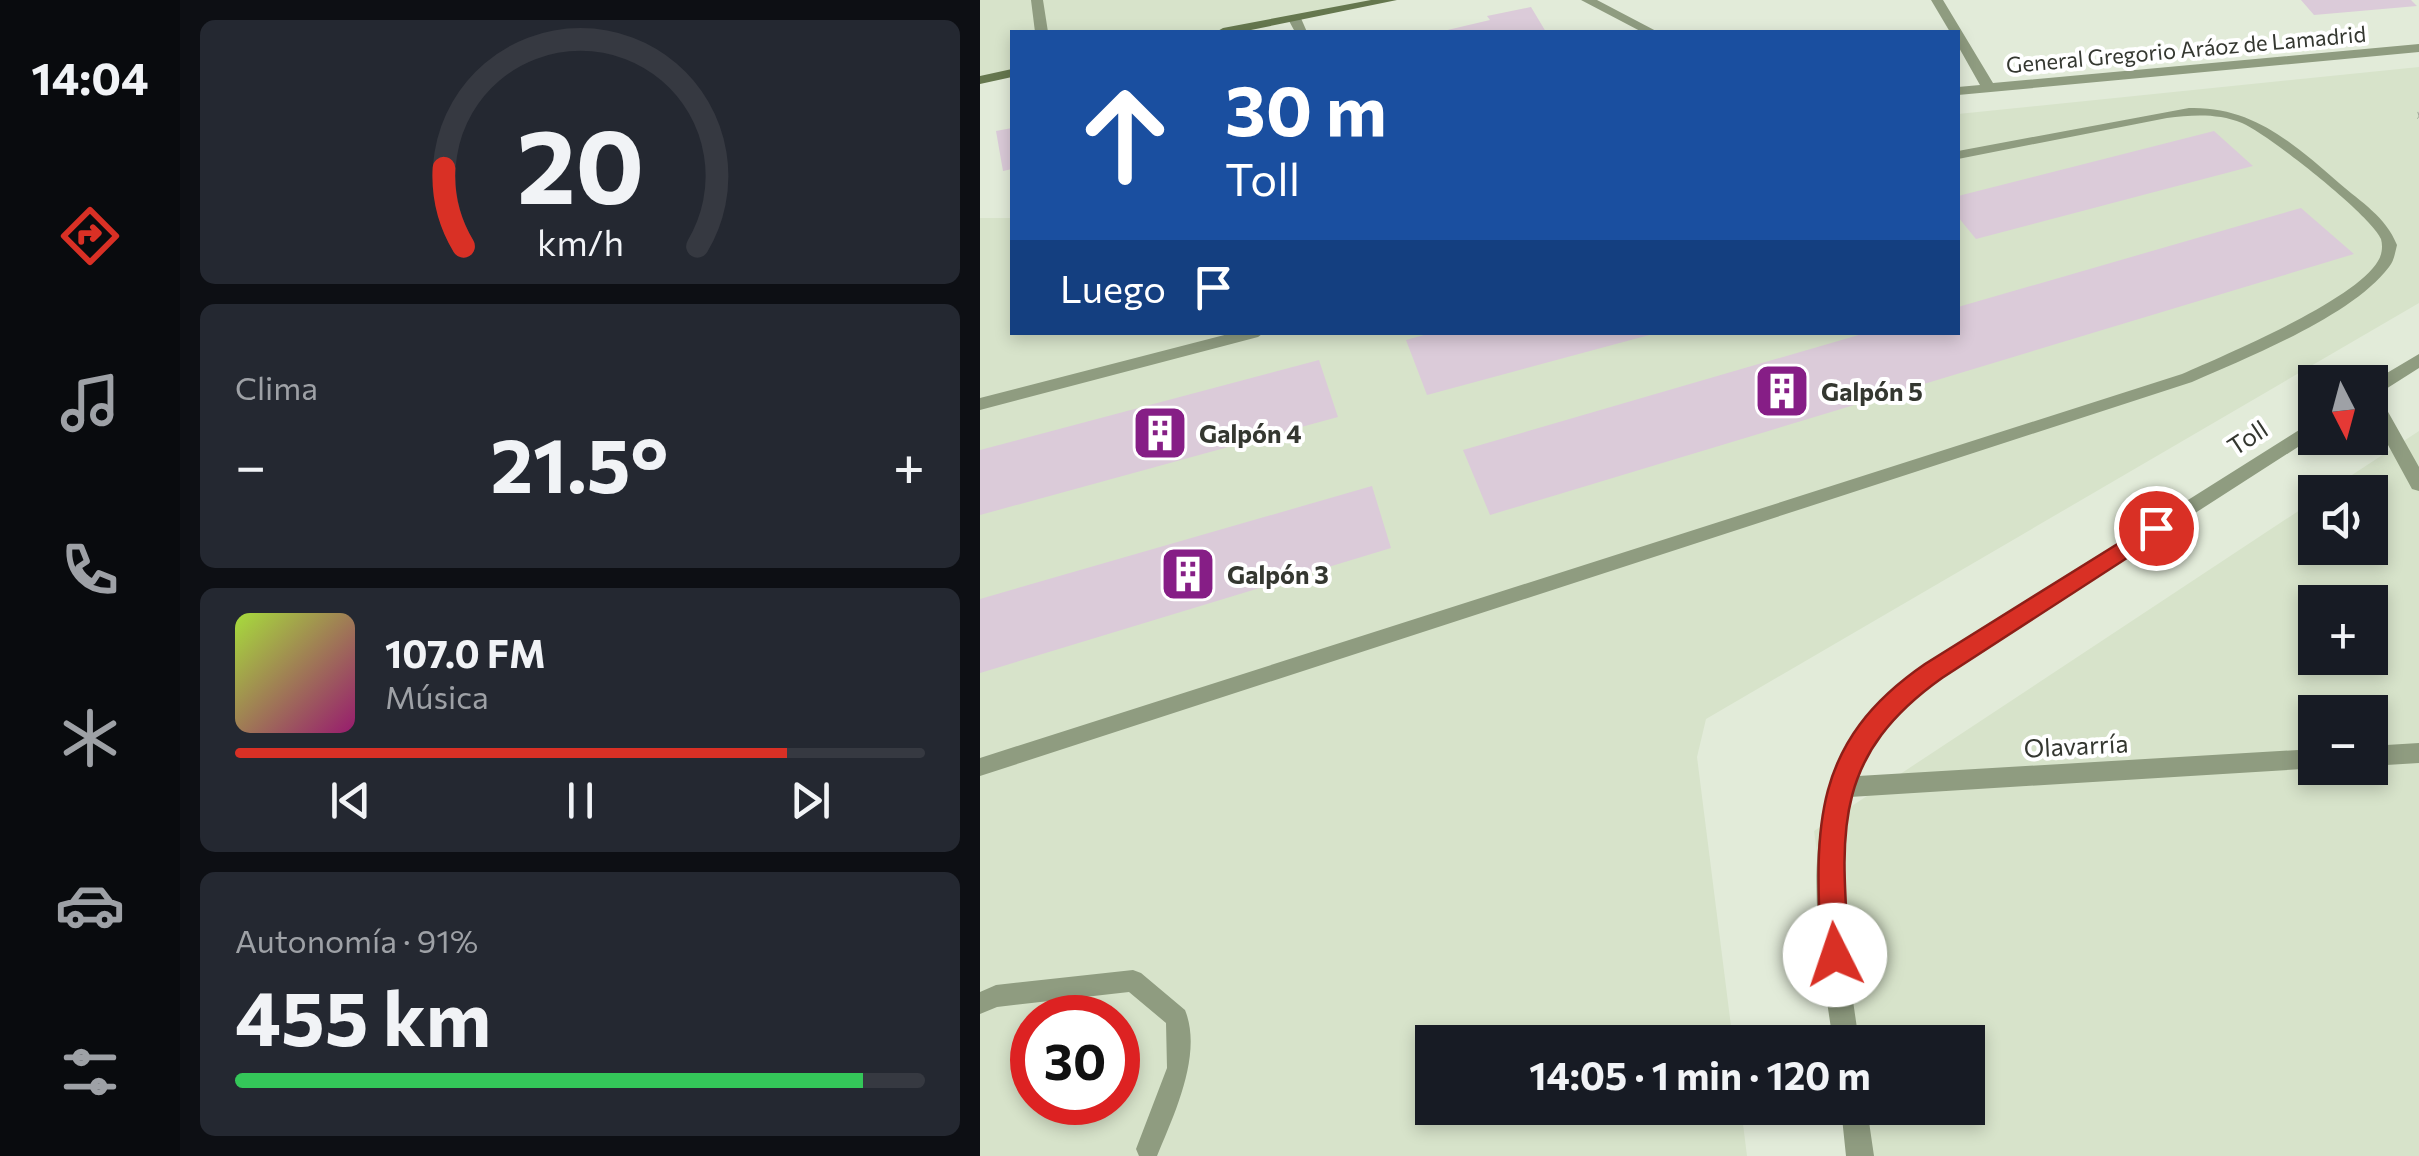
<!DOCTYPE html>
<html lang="es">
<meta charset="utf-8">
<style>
:root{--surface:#171b24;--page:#242831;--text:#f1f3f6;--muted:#9ea1a6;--line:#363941;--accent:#d93025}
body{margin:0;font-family:Commissioner,sans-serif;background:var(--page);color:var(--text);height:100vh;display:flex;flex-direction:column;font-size:38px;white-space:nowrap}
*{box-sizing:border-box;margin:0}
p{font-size:32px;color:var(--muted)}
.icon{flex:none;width:55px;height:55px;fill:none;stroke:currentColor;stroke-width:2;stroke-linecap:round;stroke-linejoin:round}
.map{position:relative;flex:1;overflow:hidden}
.sheet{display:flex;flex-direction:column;gap:20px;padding:20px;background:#0d0f14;width:800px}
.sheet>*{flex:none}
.guide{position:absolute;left:30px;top:30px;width:950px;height:305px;border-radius:0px;box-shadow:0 5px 15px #0003;background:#1a4fa0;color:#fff;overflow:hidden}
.needle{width:65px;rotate:174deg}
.fabs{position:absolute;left:1318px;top:365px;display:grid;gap:20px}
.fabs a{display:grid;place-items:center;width:90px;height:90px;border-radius:0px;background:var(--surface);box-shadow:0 5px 15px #0003;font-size:50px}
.speed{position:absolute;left:30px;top:995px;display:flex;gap:20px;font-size:50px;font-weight:700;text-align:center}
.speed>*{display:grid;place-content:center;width:130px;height:130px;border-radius:50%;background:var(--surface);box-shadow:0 5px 15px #0003;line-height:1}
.speed .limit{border:15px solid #d22;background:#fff;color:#111}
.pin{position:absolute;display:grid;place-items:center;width:85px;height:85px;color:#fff;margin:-42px;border:5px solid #fff;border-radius:50%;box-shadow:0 2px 10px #0007}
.me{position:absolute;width:110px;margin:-55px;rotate:356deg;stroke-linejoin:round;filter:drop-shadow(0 0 8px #0008)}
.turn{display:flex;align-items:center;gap:35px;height:210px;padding:0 50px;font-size:45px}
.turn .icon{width:130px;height:130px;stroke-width:2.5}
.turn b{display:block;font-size:70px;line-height:85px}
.then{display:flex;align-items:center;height:95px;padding:0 50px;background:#0003;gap:20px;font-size:38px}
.big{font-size:75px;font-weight:700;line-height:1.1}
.sheet .widget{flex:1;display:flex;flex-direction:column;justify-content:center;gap:15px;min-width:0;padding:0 35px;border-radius:15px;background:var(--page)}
.sheet .dial{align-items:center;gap:0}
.dial svg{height:260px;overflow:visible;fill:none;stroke:var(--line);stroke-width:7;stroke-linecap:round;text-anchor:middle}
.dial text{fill:var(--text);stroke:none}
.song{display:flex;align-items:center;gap:30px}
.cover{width:120px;height:120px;border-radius:15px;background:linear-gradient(135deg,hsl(80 70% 55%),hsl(320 70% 35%))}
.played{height:10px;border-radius:5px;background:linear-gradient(90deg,var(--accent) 80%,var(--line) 80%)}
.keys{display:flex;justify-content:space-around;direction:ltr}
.heat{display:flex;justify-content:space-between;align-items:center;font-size:55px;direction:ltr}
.charge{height:15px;border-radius:8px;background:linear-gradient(90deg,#34c759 91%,var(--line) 0)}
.trip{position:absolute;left:435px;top:1025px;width:570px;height:100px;border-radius:0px;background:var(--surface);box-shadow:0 5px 15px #0003;font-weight:700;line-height:100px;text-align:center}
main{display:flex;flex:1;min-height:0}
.dock{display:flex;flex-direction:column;width:180px;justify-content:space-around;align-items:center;background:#090b0e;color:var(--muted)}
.dock .icon{width:70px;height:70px}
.dock .current{color:var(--accent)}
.dock b{font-size:45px;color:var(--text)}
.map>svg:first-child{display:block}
.built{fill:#d7e3ca;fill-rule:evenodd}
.building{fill:#dbcbd9}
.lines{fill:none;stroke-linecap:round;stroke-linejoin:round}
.path{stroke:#9fa698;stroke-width:5;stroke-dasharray:1 5;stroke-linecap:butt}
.lane{fill:#8f9c80;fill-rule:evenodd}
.street{fill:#8f9c80;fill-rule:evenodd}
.secondary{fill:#65774e;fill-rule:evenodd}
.route{fill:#d93025;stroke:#8d1f18;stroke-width:2.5}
.labels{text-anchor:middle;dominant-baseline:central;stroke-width:8;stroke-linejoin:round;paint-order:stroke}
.far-street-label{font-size:22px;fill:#343730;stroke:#fff}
.poi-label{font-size:25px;font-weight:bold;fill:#343730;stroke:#fff;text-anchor:start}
.street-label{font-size:25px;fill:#343730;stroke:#fff}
</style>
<main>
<nav class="dock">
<b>14:04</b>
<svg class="icon current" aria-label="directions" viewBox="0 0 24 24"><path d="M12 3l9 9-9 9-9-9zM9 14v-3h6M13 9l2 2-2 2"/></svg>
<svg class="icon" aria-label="music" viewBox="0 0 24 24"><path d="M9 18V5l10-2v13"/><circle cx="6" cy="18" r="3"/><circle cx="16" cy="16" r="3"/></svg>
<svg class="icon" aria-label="phone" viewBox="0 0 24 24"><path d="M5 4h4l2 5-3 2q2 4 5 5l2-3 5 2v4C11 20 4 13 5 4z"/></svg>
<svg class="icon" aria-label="climate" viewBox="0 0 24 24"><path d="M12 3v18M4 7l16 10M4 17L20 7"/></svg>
<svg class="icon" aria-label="car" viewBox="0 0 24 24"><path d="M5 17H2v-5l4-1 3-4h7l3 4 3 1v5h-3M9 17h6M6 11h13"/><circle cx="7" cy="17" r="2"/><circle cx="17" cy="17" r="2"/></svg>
<svg class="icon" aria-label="filters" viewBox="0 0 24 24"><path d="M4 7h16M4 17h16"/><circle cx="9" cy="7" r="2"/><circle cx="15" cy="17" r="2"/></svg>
</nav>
<section class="sheet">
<div class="widget dial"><svg viewBox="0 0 100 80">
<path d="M14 69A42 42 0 1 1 86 69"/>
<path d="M14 69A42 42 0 0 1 8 45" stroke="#d93025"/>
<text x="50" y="56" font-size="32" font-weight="700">20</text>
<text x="50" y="72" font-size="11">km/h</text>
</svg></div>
<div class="widget"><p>Clima</p>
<div class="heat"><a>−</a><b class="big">21.5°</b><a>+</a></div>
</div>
<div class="widget">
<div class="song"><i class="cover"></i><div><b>107.0 FM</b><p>Música</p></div></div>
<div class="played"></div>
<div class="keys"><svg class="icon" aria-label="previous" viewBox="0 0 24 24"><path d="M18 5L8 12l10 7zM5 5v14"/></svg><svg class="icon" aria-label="pause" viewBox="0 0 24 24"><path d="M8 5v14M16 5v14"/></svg><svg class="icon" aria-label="next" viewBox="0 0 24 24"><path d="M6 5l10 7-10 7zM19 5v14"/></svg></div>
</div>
<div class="widget"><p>Autonomía · 91%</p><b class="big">455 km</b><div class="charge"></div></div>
</section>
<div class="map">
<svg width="1439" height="1156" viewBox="0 0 1439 1156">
<rect width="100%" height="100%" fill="#e2ebd9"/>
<path class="built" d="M0,0H404L238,32H32V73L0,79Z
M1439,67V303L726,719L717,757L753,1042H452V1108H761L767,1156H0V218H32V332H978V114ZM52,1018H138V1102H52Z
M1439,431V1156H881L874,1108H988V1042H864L834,831L1335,500V548H1390V492H1346ZM1335,602H1390V658H1335ZM1335,712H1390V768H1335Z"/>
<path class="building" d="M1321,0H1431L1437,6L1334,15Z
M551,7L566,32H459L510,20L507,16Z
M32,128V169L23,171L16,131Z
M1234,131L1273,166L996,239L978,217V196Z
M1321,208L1374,254L510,515L483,450L889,332H978V307Z
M455,332H673V334L447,395L426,340Z
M339,360L358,417L0,515V450Z
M392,486L411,548L0,673V599Z"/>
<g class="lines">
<path class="path" d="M1439,114L1436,115L1439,117"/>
<path class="lane" d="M1209,108C1273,106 1314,144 1359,183C1381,202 1406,217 1417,245C1415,253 1414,261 1409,267C1372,316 1269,357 1212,382L0,776V758L1202,374C1245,355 1376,300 1398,261C1402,255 1403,246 1401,239C1392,216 1288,134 1262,123C1237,113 1212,115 1187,118L978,159V151Z
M256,332H285L278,337L0,410V398Z
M153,970L161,973L205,1010C223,1054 194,1115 177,1156H159L156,1149L187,1068L186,1023L149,992L17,1007L0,1014V992L16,985Z"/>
<path class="street" d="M51,0H63L68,32H55Z
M601,0H617L678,32H662Z
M951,0H963L1013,83L1439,44V52L978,95V87L1000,85L978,46V32H970Z
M315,15L320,16L327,32H315L308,19Z
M1439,354V368L1398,394L1439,467V491L1432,489L1390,412V383Z
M1335,420V436L960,677C926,707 896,734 878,776L1335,749V768H1339L870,797C854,879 867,959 879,1042H853C839,946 817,829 871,742C890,710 918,688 946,665Z
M1439,743V763L1390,766V746Z
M861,1108H887L894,1156H866Z"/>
<path class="secondary" d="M391,0H417L261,32H236L243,28Z
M32,69V77L0,84V76Z"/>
</g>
<path class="route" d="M1176,520L1184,522L1187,528L1184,534L962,678C851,757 861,833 869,955L865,965L855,969L845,965L841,955C835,828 830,743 945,664Z"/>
<defs>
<g id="building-square" transform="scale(2.875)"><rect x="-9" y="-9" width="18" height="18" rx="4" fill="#861e86" stroke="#fff"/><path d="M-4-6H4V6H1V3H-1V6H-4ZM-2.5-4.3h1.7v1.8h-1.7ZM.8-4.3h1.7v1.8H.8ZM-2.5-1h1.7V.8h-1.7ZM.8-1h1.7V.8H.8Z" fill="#fff"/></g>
</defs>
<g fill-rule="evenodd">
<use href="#building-square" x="802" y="391"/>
<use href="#building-square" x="180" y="433"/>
<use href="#building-square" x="208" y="574"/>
</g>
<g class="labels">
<g class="far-street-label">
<text transform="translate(1206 49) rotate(-5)">General Gregorio Aráoz de Lamadrid</text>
</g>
<g class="poi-label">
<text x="841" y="391">Galpón 5</text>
<text x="219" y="433">Galpón 4</text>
<text x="247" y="574">Galpón 3</text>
</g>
<g class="street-label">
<text transform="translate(1267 437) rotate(-33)">Toll</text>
<text transform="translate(1096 745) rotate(-3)">Olavarría</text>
</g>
</g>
</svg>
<div class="fabs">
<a><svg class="needle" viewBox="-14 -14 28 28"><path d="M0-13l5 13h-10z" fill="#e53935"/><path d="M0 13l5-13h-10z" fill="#9ea1a6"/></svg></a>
<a><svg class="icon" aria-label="sound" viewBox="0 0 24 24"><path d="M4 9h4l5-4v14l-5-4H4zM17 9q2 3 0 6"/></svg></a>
<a>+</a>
<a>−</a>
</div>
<div class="speed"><div class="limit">30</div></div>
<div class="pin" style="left:1176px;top:528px;background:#d93025"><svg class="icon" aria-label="arrive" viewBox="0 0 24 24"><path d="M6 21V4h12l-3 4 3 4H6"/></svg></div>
<svg class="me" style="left:855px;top:955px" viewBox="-20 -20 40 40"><circle r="19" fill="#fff"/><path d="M0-13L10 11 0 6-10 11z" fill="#d93025"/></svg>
<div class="trip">14:05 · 1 min · 120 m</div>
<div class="guide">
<div class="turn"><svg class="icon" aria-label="ahead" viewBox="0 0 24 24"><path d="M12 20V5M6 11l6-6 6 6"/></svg><div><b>30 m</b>Toll</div></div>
<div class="then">Luego<svg class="icon" aria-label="arrive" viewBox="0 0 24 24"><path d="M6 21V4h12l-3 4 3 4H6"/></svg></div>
</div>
</div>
</main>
